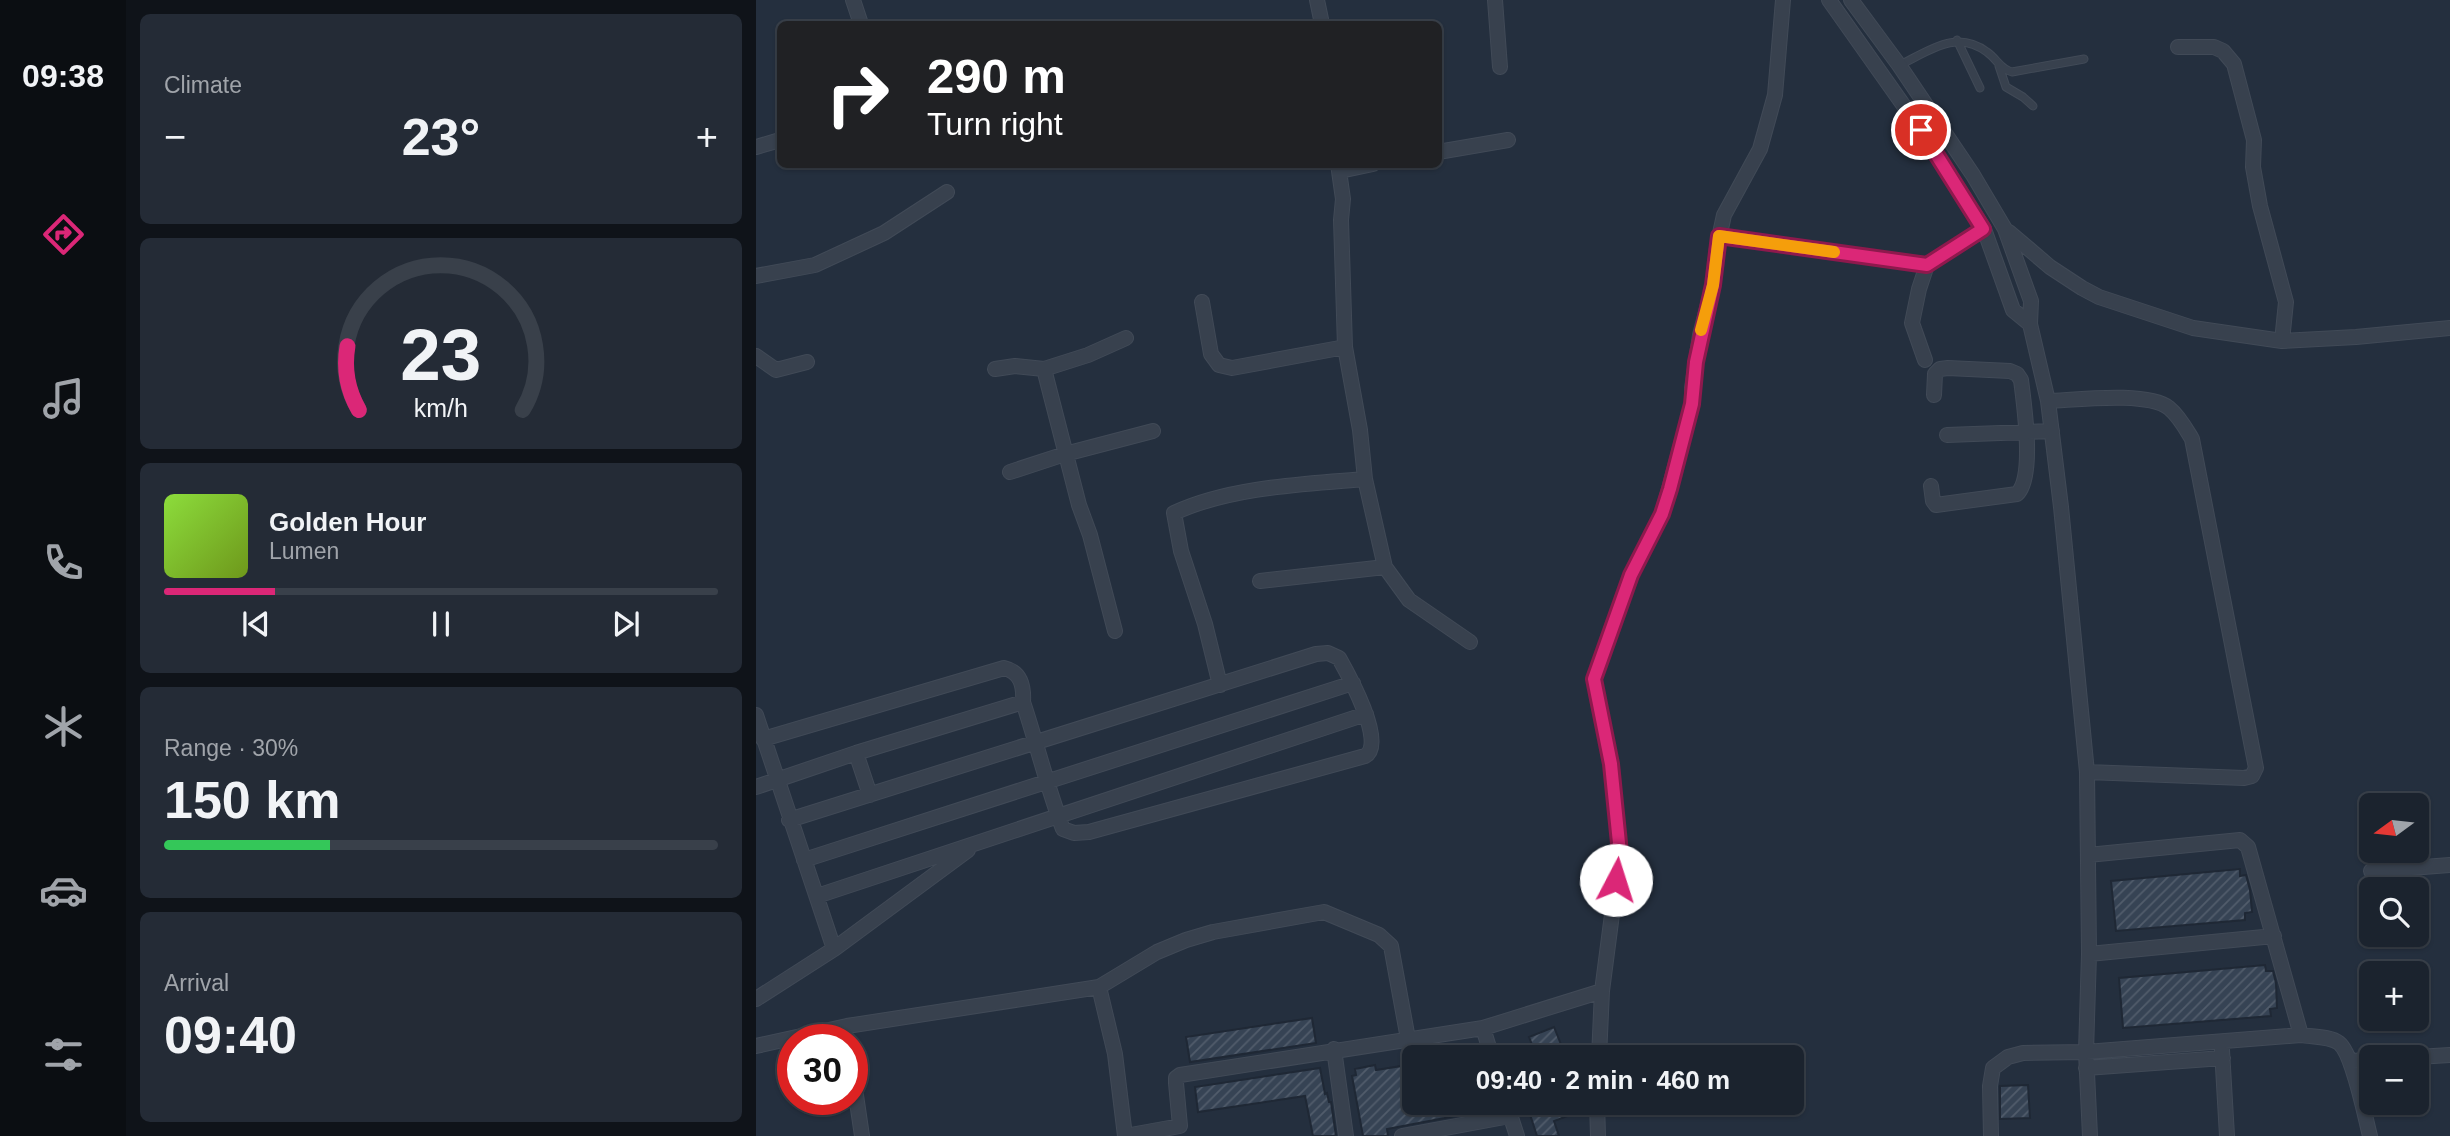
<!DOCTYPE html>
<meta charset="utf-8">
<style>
:root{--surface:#1b232e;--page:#242b36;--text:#f1f3f6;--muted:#a0a4aa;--line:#39404a;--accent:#db2777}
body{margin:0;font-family:Arial,sans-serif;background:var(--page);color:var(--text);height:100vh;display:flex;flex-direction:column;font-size:26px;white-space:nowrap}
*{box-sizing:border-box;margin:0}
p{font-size:23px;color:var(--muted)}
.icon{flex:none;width:38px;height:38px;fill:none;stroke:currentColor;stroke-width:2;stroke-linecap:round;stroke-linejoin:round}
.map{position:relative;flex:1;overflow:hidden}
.side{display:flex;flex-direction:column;gap:14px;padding:14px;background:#0f1319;width:630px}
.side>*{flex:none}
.top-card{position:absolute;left:21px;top:21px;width:665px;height:147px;border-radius:10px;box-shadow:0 2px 5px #0004,0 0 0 2px var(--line);background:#202124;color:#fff;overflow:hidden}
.needle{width:46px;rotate:255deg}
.tools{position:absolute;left:1603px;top:793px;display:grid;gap:14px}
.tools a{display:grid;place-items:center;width:70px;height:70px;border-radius:10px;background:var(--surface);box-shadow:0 2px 5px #0004,0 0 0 2px var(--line);font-size:35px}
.speed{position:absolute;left:21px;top:1024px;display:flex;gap:14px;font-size:35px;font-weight:700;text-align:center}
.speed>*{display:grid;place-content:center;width:91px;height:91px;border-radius:50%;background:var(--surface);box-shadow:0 2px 5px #0004,0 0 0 2px var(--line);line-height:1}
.speed .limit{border:10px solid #d22;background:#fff;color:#111}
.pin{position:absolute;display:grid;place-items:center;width:60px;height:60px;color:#fff;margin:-30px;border:4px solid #fff;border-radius:50%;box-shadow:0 2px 7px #0007}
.me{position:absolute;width:77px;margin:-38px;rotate:5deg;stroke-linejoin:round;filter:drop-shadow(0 0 5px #0008)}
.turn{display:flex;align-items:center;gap:24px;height:147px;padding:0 35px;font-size:32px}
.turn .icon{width:91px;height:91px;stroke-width:2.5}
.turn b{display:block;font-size:49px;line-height:60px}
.big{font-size:52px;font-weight:800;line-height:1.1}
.side .card{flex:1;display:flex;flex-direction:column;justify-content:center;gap:10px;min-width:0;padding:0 24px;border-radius:10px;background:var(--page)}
.side .dial{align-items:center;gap:0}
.dial svg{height:182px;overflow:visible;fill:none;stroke:var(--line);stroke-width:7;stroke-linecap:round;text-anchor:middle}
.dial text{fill:var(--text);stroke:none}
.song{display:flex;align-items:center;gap:21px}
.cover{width:84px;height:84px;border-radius:10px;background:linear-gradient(135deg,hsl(90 70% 55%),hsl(80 70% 35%))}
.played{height:7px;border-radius:4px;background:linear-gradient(90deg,var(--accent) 20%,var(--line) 20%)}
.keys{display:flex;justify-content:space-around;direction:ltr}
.heat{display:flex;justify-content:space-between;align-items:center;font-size:38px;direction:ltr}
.charge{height:10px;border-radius:5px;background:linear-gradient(90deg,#34c759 30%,var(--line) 0)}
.trip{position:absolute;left:646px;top:1045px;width:402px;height:70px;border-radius:10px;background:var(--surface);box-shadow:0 2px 5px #0004,0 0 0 2px var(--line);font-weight:800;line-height:70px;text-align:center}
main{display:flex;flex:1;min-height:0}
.menu{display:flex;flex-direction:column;width:126px;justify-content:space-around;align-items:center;background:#0b0e12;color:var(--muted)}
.menu .icon{width:49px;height:49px}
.menu .current{color:var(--accent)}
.menu b{font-size:32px;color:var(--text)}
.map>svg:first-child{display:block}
.building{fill:url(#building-hatch);stroke:#1f2835;stroke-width:2}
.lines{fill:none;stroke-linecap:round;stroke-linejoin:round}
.service-casing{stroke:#414a57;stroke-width:9}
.minor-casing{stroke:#414a57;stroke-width:16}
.service{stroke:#38414e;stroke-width:7}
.minor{stroke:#38414e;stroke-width:14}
.route-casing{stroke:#8e194d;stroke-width:18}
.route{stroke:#db2777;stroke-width:12}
.slow{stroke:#f59e0b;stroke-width:12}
</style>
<main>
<nav class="menu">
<b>09:38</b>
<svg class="icon current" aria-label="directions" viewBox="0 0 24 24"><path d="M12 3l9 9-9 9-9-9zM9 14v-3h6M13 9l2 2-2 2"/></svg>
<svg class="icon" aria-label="music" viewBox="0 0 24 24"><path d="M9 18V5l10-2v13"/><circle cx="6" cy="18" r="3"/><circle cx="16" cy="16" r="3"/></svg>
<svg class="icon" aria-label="phone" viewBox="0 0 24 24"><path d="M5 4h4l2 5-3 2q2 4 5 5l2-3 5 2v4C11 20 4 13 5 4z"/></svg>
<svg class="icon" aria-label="climate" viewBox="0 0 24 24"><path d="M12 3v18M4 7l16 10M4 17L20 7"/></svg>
<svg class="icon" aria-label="car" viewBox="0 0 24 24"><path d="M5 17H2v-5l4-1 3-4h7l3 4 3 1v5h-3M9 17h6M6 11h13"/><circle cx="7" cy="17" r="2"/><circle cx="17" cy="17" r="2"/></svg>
<svg class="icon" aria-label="filters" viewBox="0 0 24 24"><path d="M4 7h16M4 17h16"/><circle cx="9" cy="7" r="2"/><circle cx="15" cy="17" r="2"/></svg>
</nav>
<section class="side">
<div class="card"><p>Climate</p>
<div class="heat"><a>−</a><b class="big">23°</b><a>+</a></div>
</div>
<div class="card dial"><svg viewBox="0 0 100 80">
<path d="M14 69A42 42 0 1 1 86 69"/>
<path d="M14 69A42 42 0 0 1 9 41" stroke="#db2777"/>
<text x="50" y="56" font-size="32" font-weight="700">23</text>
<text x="50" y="72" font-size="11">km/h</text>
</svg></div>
<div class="card">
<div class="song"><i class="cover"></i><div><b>Golden Hour</b><p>Lumen</p></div></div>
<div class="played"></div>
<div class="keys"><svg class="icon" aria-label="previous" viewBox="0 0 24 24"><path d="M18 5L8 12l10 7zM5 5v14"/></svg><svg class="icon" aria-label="pause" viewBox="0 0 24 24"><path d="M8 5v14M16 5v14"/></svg><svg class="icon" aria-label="next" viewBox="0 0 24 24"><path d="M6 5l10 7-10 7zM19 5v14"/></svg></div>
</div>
<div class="card"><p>Range · 30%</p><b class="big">150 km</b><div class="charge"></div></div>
<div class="card"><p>Arrival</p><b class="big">09:40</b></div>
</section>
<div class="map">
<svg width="1694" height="1136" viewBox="0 0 1694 1136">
<defs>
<pattern id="building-hatch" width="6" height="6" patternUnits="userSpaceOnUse" patternTransform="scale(1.75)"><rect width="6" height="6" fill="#364354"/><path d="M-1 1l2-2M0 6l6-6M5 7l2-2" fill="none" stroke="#515c6b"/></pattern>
</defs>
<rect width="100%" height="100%" fill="#242f3e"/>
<path class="building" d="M1484,869V876L1490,875L1494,890L1496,912L1489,913V920L1360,931L1355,881Z
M1509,965L1510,971H1517L1520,983L1521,1008L1514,1009L1515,1016L1367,1028L1363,978Z
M556,1018L560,1043L434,1062L430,1037Z
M798,1027L810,1057H781L773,1037Z
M658,1064V1102H741V1108L631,1129L632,1136H607L596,1076L600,1075L599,1069L619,1065L620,1070Z
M564,1068L569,1094L571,1093L573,1102H575L580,1136H557L549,1096L442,1112L439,1087Z
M1272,1085L1274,1118L1244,1119V1086Z
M770,1102H831L832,1108L798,1121L803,1136H781Z"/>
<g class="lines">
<g class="service-casing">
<path id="service" d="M1201,40L1224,88
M1144,65C1173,51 1200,29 1231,52C1241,59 1244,69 1256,72L1328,59
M1243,66L1250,87L1267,97L1277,106"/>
</g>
<g class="minor-casing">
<path id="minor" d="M97,0L105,24
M561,0L566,24
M739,0L744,67
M1073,0L1165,130L1228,229L1257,310L1274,324
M1095,0L1143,65L1217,175L1249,229L1275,301L1274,324L1292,401L1305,507L1331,772L1333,954L1330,1052L1334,1136
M1422,47H1458L1467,51L1478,64L1498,140L1497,167L1504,206L1530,302L1526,341
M0,147L24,140
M682,152L752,140
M582,164L587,199L585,220L589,347L604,430L609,479L629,567L653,600L714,642
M584,171L617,164
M1253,232L1294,267L1326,288L1343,297L1437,328L1526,341L1600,337L1694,328
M963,236L1171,265
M0,276L59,265L128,233L191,192
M446,302L455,354L463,365L476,368L589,347
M0,356L20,370L51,362
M1169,360L1156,323L1163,289L1171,265L1228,229
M239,369L259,366L288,369L332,355L370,338
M288,369L323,505L334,535L359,631
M1292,401C1320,400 1391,391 1413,408C1423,416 1430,429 1436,439L1500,768L1496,776L1488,778L1331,772
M1191,435L1296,431
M254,472L309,454L397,431
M1175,486L1177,501L1180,505L1261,494C1279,477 1268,404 1265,380L1261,374L1254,371L1192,368L1184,369L1179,374L1178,395
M504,581L629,567
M464,685L449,624L425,551L418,513C473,487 549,484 609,479
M0,715L78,949L0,999
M7,739L248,668C265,672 268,686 267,702
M100,753L114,795
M0,787L100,753L267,702C281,744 291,787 307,829L318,833L333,832L609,756C631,744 592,674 583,658L572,653L560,654L33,820
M1332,855L1484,840L1492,847L1545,1035
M48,860L597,683
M1615,871L1694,865
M61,896L610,714
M78,949L212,850
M1333,954L1518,936
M343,987L359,1054L369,1136
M727,1028L736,1057
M0,1046L91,1026L343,987L401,952L430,940L457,932L568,912L623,935L635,946L652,1039
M578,1049L590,1136
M1466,1050L1471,1136
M843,1057L846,991L864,853L855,764L838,679L875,575L906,514L913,489L936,404V388L944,335L957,285L961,247L968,215L1004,149L1019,95L1027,0
M1661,1057L1694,1055
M1594,1061L1615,1060
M96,1068L106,1136
M1330,1068L1467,1058
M750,1102L761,1136
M841,1102L842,1136
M369,1136L424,1126L420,1083V1078L424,1075L727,1028L846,991
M646,1136L754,1116
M1235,1136L1234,1086L1237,1068L1252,1057L1267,1053L1330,1052L1545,1035C1556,1037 1574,1036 1583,1043C1597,1054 1609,1117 1614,1136"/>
</g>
<use href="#service" class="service"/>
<use href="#minor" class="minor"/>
</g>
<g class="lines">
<g class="route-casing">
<path id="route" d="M860,880L864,853L855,764L838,679L875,575L906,514L914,489L936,404L940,362L957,285L963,236L1171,265L1227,229L1165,130"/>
</g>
<use href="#route" class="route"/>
<path class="slow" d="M945,330L957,285L963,236L1078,252"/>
</g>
</svg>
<div class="tools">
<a><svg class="needle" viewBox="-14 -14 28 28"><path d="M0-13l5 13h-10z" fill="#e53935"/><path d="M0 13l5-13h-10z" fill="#a0a4aa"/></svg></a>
<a><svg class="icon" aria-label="search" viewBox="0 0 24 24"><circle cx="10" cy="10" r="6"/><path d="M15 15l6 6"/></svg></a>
<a>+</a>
<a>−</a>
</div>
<div class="speed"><div class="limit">30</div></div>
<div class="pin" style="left:1165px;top:130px;background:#d93025"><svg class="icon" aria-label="arrive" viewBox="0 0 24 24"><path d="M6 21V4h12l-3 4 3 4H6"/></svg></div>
<svg class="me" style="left:860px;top:880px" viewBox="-20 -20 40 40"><circle r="19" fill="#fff"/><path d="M0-13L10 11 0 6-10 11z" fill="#db2777"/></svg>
<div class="trip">09:40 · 2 min · 460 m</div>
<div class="top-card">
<div class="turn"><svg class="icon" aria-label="right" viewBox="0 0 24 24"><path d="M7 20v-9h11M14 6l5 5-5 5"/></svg><div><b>290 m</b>Turn right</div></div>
</div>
</div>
</main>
